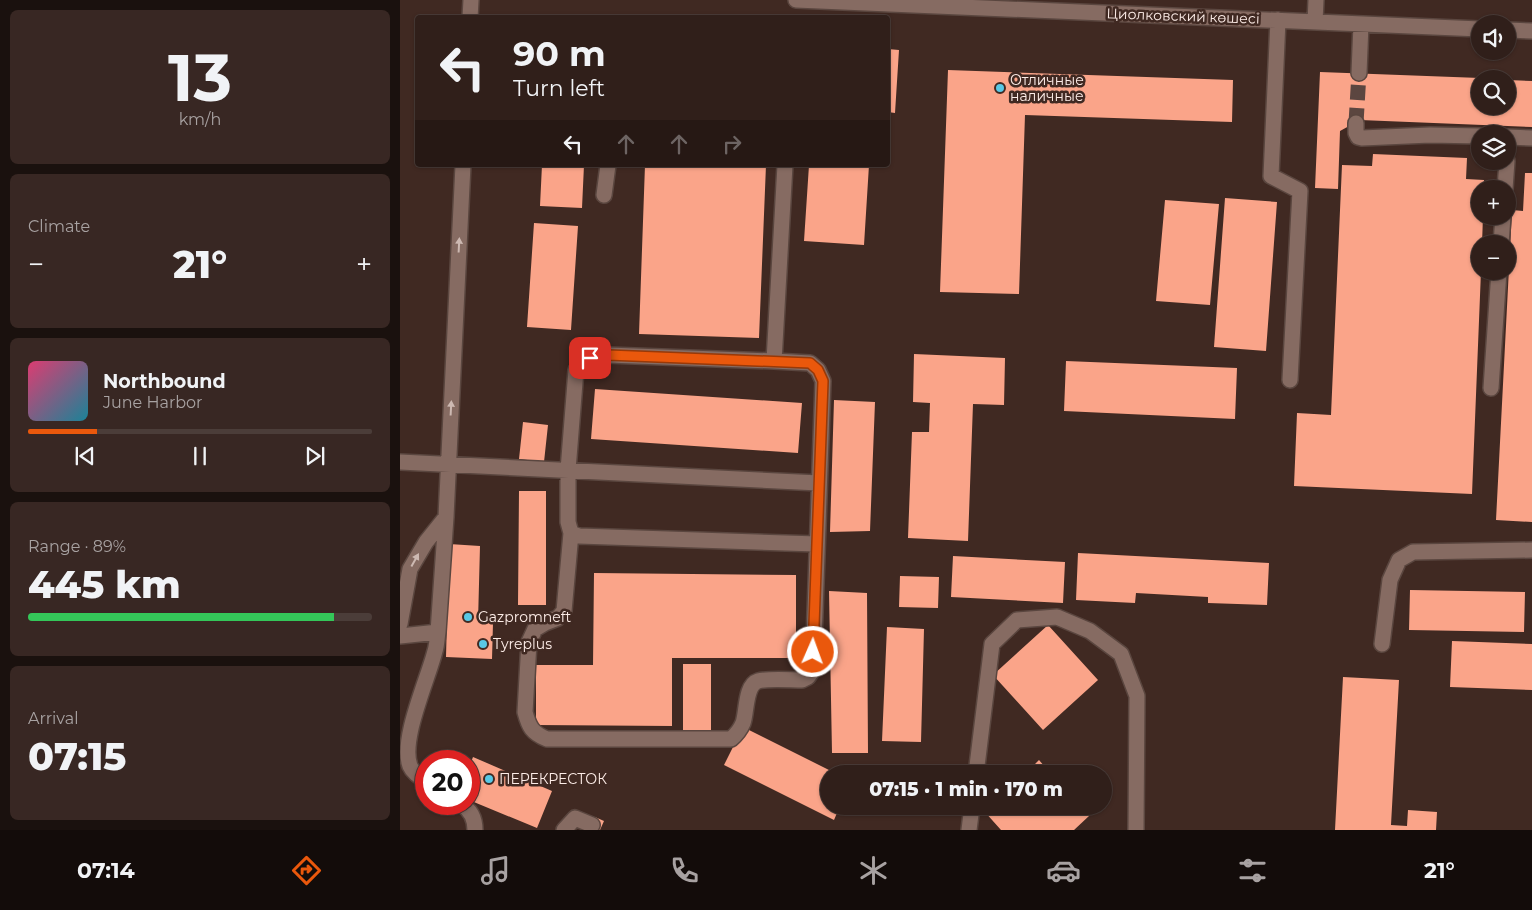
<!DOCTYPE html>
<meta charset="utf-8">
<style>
:root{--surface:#301f1a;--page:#382723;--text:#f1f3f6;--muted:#a8a2a2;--line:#4b3d39;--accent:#ea580c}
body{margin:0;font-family:Montserrat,sans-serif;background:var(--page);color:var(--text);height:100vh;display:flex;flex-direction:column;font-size:19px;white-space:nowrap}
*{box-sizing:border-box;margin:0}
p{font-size:16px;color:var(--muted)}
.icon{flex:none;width:28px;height:28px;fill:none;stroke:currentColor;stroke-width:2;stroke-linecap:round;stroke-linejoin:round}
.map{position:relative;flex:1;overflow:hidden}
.panel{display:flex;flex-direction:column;gap:10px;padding:10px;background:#1a110e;width:400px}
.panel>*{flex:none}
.hud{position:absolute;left:15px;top:15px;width:475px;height:152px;border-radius:5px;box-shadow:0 1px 4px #0004,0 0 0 1px var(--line);background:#301f1a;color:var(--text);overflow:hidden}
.fabs{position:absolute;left:1071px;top:15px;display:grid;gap:10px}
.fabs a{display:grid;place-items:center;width:45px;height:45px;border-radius:50%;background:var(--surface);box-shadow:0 1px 4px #0004,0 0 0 1px var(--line);font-size:25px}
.speed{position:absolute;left:15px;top:750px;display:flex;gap:10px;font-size:25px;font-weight:700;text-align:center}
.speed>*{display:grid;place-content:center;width:65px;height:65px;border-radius:50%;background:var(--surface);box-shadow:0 1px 4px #0004,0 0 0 1px var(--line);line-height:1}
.speed .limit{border:8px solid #d22;background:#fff;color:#111}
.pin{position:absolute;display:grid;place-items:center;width:42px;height:42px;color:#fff;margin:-21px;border-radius:10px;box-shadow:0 2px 8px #0006}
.me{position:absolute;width:55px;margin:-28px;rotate:2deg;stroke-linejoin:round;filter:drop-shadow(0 0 4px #0008)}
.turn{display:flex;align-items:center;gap:18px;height:105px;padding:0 15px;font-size:22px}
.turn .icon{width:65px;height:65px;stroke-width:2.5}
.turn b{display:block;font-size:35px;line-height:42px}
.lanes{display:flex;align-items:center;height:48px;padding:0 15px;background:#0003;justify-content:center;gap:25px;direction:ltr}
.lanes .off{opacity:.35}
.big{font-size:38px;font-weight:800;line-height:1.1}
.panel .card{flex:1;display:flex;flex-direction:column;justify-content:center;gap:8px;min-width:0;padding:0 18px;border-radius:8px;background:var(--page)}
.panel .dial{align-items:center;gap:0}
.dial b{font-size:65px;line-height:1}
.song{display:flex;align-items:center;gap:15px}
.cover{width:60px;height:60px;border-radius:8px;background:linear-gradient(135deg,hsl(340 70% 55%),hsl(190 70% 35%))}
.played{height:5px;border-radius:2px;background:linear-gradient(90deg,var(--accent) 20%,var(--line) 20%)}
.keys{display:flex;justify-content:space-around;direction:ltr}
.heat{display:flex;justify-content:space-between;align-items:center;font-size:28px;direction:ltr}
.charge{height:8px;border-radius:4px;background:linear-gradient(90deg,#34c759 89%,var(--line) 0)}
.trip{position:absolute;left:420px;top:765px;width:292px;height:50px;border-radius:25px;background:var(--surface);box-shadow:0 1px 4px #0004,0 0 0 1px var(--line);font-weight:800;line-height:50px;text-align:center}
.menu{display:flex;height:80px;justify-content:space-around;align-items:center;background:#130c0a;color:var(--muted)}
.menu .icon{width:35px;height:35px}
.menu .active{color:var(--accent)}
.menu b{font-size:22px;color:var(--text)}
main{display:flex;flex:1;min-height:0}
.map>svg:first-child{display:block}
.building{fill:#faa489}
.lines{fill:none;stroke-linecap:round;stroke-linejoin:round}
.minor-tunnel{stroke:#5c4640;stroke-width:15;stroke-dasharray:15 8;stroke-linecap:butt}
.minor-casing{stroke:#5a463f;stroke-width:18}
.minor{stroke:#866b62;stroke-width:15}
.oneway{fill:#cdb9b2}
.route-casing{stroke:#983908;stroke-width:12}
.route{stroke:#ea580c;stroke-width:9}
.poi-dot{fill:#59c8e5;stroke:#402922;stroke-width:2}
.labels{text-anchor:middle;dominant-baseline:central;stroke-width:5;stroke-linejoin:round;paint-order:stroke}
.street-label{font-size:14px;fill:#fdede8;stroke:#402922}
.poi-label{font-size:14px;fill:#fdede8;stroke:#402922;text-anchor:start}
</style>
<main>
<section class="panel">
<div class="card dial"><b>13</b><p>km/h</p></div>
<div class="card"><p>Climate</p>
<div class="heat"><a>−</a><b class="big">21°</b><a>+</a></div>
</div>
<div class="card">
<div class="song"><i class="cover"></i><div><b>Northbound</b><p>June Harbor</p></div></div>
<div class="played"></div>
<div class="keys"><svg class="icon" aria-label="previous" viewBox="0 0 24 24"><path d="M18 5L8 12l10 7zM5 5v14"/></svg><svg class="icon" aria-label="pause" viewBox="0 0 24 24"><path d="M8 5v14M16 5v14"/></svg><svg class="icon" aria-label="next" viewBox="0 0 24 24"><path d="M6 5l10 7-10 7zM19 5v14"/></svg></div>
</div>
<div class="card"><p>Range · 89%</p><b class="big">445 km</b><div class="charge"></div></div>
<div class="card"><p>Arrival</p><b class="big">07:15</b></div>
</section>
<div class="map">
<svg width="1132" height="830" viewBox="0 0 1132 830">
<rect width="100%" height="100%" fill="#402922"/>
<path class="building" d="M488,49L499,50L495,113L488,112Z
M548,70L833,80L832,122L625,115L619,294L540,292Z
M920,72L1080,78V106H1108V80L1132,81V127L960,120L940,131L938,189L915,188Z
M973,154L1067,158L1066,179L1084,180V189H1080V216H1083L1082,244H1080L1081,271L1072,494L894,486L897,413L931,415L942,165L972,166Z
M142,165H184L182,208L140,206Z
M245,165H366L359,338L239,334Z
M409,165H469L464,245L404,241Z
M1125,173H1132V522L1096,520L1112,210L1123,211Z
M825,198L877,202L866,351L814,347Z
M765,200L819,204L810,305L756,301Z
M134,223L178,226L171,330L127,327Z
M514,354L605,358L604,405L573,404L568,541L508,538L512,432H529L530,403L513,402Z
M666,361L837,368L835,419L664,411Z
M195,389L402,403L398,453L191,439Z
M434,400L475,402L470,531L430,532Z
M123,422L148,425L144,462L119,459Z
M119,491H146V605H118Z
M49,544L80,546L78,622L93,623L92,659L46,657Z
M678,553L869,563L867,605L808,603V597L736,593L735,603L676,600Z
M553,556L665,562L663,603L551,597Z
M194,573L396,575V658H272V726L136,725V665H193Z
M500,576L539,577L538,608L499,607Z
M1010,590L1125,592L1124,632L1009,630Z
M429,591L467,593L468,753H432Z
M648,625L698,680L643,730L593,675Z
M487,627L524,629L521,742L482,741Z
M1052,641L1132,644V690L1050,687Z
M283,664H311V735H283Z
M943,677L999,680L991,825L1007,826L1008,810L1037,812L1036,830H935Z
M343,727L437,774H429V806H440L434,820L324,765Z
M73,757L152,791L137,828L69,800V767Z
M639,760L651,774H625Z
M589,806H680L689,816L674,830H601L584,811Z
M195,817L204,821L200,830H182L184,825L191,828Z"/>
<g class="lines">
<path class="minor-tunnel" d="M956,123L959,73"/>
<g class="minor-casing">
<path id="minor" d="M396,0L1080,29
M70,18L71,0
M878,20L871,176L900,191L890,380
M915,22L916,0
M1108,30L1132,31
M959,73L961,24
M956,123V133L958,137L962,138L1030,135L1080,136
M1108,137L1132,138
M385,165L374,361L208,355L189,358L176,370L168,470V522L171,533L179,536L417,544
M1105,189L1107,161
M204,195L208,165
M1101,244L1103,216
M1091,388L1099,271
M0,462L419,483
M171,533L164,611L158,618L145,623L135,629L129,642L125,712C129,727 132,733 147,739H331C337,734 340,730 343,723C347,712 345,685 358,681C368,678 391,680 402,680L408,677L413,670L423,381L418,370L410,363L374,361
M0,624L10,569L26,542L46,517L63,165
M38,632L46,517
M0,636L38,632C37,638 37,645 35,651C28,679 0,740 10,766C13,773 20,777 26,781
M982,644L990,580L999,560L1013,552L1132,550
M576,774L592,644L617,620L657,617L690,631L721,654L737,696L736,830
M61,804C71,810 75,819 75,830
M164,830L175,818L192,825
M569,830L572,806"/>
</g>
<use href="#minor" class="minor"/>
</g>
<defs><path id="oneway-solid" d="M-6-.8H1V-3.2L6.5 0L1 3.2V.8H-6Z" transform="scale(1.25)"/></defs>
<g class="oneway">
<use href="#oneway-solid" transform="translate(59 245) rotate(-87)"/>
<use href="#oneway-solid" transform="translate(51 408) rotate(-87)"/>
<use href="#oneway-solid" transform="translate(15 560) rotate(-61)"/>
</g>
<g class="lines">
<g class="route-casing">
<path id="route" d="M190,358L208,355L410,363L418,370L423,381L413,652"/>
</g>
<use href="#route" class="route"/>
</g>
<g class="poi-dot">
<circle cx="600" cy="88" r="5"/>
<circle cx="68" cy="617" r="5"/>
<circle cx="83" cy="644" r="5"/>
<circle cx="89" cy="779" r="5"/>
</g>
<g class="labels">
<g class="street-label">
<text transform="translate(783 16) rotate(2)">Циолковский көшесі</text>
</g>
<g class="poi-label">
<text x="610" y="80">Отличные<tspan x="610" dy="16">наличные</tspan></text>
<text x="78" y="617">Gazpromneft</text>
<text x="93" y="644">Tyreplus</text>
<text x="99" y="779">ПЕРЕКРЕСТОК</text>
</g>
</g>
</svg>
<div class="fabs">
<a><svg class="icon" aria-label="sound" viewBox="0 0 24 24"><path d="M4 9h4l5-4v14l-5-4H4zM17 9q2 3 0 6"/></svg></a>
<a><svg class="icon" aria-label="search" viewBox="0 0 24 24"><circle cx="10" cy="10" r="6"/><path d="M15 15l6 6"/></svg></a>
<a><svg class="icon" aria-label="layers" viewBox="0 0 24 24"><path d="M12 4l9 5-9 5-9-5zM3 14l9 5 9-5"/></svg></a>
<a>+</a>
<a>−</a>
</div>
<div class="speed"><div class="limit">20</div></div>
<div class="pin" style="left:190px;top:358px;background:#d93025"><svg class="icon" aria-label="arrive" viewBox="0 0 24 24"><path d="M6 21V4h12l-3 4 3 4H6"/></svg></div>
<svg class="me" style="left:413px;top:652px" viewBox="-20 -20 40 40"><circle r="17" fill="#ea580c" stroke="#fff" stroke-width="3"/><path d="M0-11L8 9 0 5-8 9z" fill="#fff"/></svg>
<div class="trip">07:15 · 1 min · 170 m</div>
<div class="hud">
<div class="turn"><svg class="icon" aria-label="left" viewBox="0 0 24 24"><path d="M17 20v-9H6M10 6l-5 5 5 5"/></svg><div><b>90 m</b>Turn left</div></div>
<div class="lanes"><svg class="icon" aria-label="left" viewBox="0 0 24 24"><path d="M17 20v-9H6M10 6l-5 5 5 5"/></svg><svg class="icon off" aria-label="ahead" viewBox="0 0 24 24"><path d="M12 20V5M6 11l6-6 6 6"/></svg><svg class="icon off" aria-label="ahead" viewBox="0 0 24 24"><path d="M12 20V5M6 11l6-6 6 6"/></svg><svg class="icon off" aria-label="right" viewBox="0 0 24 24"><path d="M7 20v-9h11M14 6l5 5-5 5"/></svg></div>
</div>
</div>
</main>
<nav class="menu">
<b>07:14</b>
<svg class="icon active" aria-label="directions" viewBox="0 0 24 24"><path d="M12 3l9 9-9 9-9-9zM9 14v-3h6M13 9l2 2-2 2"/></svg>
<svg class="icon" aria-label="music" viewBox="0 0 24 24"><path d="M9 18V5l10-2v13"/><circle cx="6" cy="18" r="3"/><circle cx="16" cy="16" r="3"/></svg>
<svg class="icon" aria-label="phone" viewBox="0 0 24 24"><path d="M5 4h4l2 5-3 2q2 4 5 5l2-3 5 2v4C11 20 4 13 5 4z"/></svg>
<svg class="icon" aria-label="climate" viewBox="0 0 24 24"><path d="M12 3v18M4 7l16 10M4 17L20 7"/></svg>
<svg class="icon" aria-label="car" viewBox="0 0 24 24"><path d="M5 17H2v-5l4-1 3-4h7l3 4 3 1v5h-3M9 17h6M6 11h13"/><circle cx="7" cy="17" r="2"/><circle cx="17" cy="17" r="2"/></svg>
<svg class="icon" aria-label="filters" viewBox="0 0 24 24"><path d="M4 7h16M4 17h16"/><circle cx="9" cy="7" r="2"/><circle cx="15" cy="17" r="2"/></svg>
<b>21°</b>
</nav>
